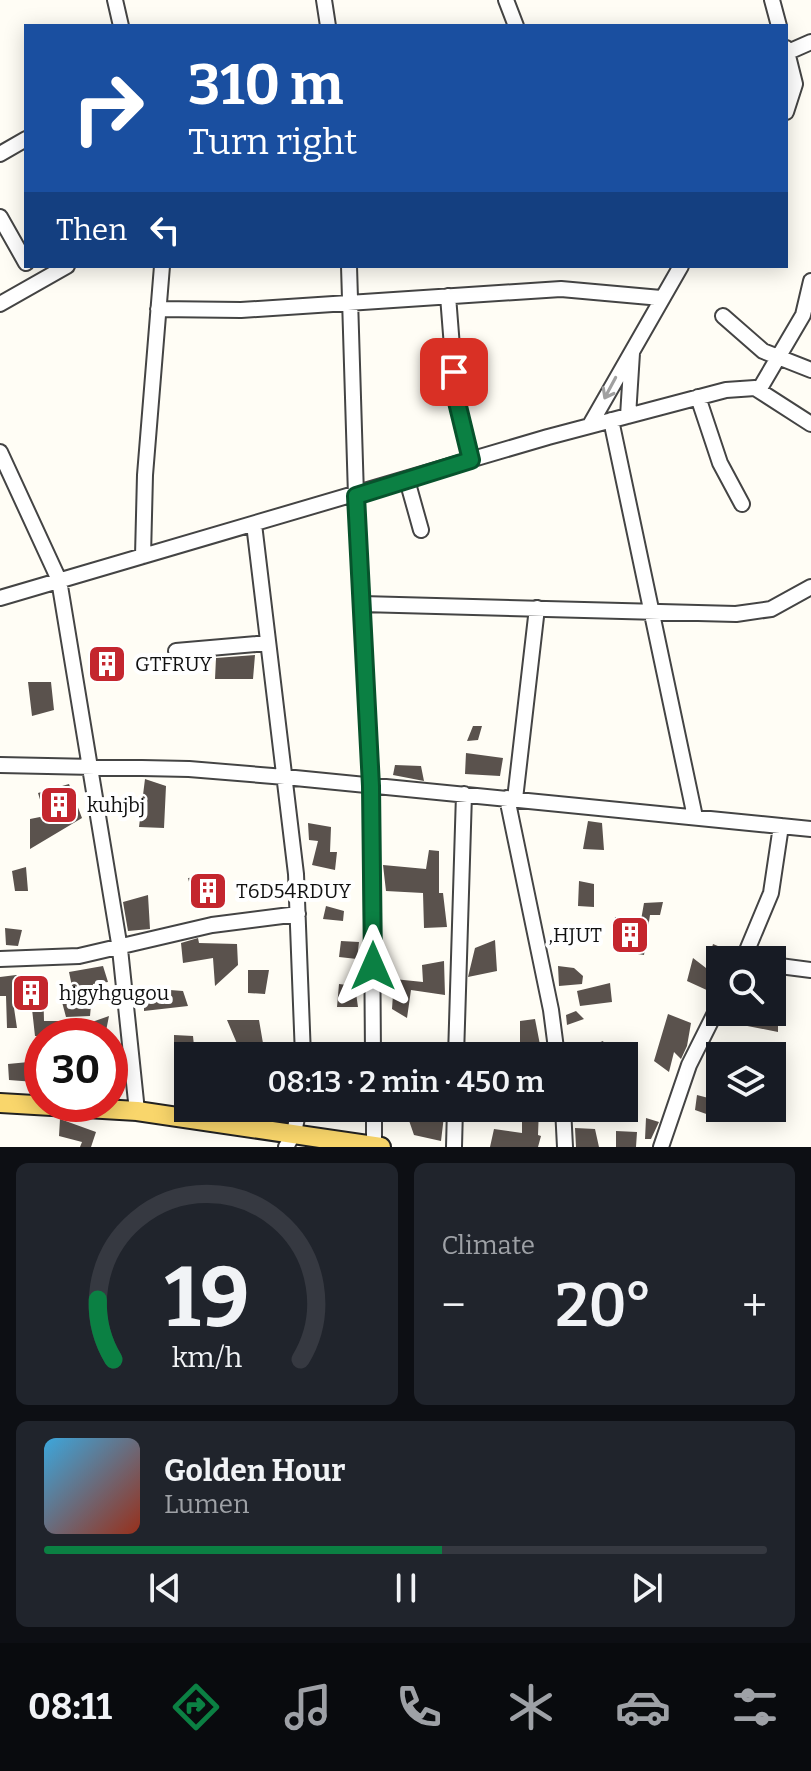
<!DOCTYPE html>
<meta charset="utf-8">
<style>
:root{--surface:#171b24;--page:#20242c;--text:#f1f3f6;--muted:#9ea1a6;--line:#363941;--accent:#0b8043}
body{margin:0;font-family:Bitter,serif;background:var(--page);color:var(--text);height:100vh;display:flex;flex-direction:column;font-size:30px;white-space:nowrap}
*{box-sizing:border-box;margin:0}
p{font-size:26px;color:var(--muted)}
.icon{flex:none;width:44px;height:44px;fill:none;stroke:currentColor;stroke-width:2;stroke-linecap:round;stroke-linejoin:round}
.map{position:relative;height:1147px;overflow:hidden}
.side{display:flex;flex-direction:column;gap:16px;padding:16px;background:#0d0f14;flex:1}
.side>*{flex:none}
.guide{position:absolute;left:24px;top:24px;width:764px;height:244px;border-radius:0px;box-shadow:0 4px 20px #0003;background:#1a4fa0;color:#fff;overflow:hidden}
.fabs{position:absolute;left:706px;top:946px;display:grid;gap:16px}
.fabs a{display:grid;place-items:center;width:80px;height:80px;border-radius:0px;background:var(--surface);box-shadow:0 4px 20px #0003;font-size:40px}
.speed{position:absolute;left:24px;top:1018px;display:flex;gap:16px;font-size:40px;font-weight:700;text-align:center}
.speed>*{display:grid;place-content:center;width:104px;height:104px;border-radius:50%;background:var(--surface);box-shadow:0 4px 20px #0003;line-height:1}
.speed .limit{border:12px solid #d22;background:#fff;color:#111}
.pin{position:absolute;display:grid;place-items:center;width:68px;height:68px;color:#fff;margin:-34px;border-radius:16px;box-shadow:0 4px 12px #0006}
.me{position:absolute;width:88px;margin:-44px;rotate:0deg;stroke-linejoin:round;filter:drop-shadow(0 0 6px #0008)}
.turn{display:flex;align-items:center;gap:28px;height:168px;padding:0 32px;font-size:36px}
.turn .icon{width:104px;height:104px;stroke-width:2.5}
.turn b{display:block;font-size:56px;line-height:68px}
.then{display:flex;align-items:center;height:76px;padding:0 32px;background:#0003;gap:16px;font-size:30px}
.big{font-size:60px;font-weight:600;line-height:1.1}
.side .card{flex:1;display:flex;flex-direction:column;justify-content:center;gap:12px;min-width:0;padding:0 28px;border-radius:12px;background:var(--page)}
.side .dial{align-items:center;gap:0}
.dial svg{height:208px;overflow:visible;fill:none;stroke:var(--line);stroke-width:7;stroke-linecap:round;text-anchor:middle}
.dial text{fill:var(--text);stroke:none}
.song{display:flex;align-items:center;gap:24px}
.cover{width:96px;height:96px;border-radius:12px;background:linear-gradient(135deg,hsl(200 70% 55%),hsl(10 70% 35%))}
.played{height:8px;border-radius:4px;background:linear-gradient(90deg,var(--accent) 55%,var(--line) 55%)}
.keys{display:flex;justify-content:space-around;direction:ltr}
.heat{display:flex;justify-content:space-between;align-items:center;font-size:44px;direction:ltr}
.side .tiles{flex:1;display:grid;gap:16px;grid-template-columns:1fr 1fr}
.card:last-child{grid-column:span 2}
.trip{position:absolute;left:174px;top:1042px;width:464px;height:80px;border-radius:0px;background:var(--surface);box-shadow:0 4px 20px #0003;font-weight:600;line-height:80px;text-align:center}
.menu{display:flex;height:128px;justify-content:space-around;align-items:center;background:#090b0e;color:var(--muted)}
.menu .icon{width:56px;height:56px}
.menu .selected{color:var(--accent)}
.menu b{font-size:36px;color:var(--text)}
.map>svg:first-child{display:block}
.building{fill:#5a524d}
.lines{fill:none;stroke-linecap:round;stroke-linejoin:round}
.minor-casing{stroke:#444;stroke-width:18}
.major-casing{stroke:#222;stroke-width:22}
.minor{stroke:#fff;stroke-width:14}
.major{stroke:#f9d66b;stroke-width:18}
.oneway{stroke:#a0a0a0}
.route-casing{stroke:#07532c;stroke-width:20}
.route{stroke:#0b8043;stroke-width:14}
.labels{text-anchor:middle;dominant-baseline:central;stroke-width:8;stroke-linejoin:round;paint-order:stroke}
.poi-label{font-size:20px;fill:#111;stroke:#fff;text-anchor:start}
</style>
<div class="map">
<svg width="811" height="1147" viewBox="0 0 811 1147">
<rect width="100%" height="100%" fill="#fffdf5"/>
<path class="building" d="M92,647H118L123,680L96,681Z
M255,655L253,679H215L216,658Z
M28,682H51L54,710L32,716Z
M473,726H482L478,740L467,741Z
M466,753L503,758L500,776L465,774Z
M395,765L421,766L424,781L393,775Z
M145,779L166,786L164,828L139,827Z
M69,784L82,818L30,849V819L45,816L38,793Z
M588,821L602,823L604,850L583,849Z
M308,823L331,827L330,852H337L335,870L312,865L318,841L309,840Z
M429,850L439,851V893H443L447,927L424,928L423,893L386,891L383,865L426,869Z
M26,867L28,891H15L12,871Z
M222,875L226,903L196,909L188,878Z
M579,881L594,884V907L578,906Z
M148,895L150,929L128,931L123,902Z
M663,902L660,915H650L644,955L613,950L615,917L641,920L644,903Z
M326,906L344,911L343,921L323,919Z
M5,928L22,930L18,946L6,945Z
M198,938L199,943L237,944L238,965L215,986L213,958L183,963L181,943Z
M495,940L497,971L468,977L475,948Z
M341,941L359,942L357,959L339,957Z
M713,944L730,951L727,960H720L711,992L687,981L693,958L706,968Z
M444,961L445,995L411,990L407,1018L392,1009L394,979L423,982L422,965Z
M103,966L108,982L93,984L90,1016L66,1017L62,1002L75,1001L69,972Z
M558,966L574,968L583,976L582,984L559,986Z
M248,970H269L265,994L248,993Z
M16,975L43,978L44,1021H58L62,1036H35L32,1009L14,1008L17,1028H7L6,996H0V977Z
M610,983L612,1002L580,1006L577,991Z
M339,984L355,986L358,1007H337Z
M144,988L183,991L188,1006L144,1011Z
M772,989L784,991L782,1008L772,1006Z
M576,1011L584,1019L567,1025L566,1015Z
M734,1012H778V1032L732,1023Z
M668,1014L691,1023L687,1046L681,1059L674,1052L669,1072L654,1061Z
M109,1016L105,1036H92V1022Z
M535,1019L541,1050H520V1021Z
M227,1020H259L264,1049L241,1053Z
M174,1035L193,1036L195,1056H188V1061L174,1060Z
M603,1041L610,1056H567V1055Z
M626,1049H636L638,1073L630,1072Z
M39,1061L35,1082L9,1080L8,1064Z
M697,1095L716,1100L712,1116L695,1110Z
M256,1108H283L284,1117L256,1113Z
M522,1108H539L538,1135L541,1136L538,1147H490L494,1129L522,1133Z
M405,1109L444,1116L441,1141L414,1135Z
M646,1118L659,1122L651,1139H645Z
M60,1119L96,1132L91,1147H80L82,1142L59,1136Z
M575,1128L595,1129L599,1147H576Z
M616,1131L637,1132L636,1147H616Z"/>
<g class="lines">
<g class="minor-casing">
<path id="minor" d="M115,0L121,26
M324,0L328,26
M506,0L516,26
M772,0L779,26
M786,48L795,84L786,112
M786,53L811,42
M0,154L26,139
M0,217L26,263
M349,266L356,496L371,786L373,1056
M448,296L456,398L471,460
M0,304L67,266
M158,309L241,310L561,289L661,298
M723,316L763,351L811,370
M759,390L803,315L811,281
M698,397L720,463L742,504
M628,416L632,353
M611,420L695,817
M590,425L681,266
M0,452L59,580L120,949L137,1111
M407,480L421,530
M254,524L296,874L303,1056
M143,556L145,475L162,266
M0,598L548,437L726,390L755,388L811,424
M362,604L736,614L771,609L811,587
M176,651L268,643
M0,765L189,769L285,777L811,829
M507,798L551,1010L557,1056
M515,799L537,608
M0,959L79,956L212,925L298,914
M743,960L771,893L781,826
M772,965L811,970
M456,1056L464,794
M374,1108V1145
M563,1108L565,1147
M286,1147L294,1133L299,1108
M454,1147L455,1108
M661,1147L689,1065L720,1003"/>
</g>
<g class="major-casing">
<path id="major" d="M0,1103L137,1111L381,1147"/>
</g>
<use href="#minor" class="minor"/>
<use href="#major" class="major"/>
</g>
<defs><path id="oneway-shaft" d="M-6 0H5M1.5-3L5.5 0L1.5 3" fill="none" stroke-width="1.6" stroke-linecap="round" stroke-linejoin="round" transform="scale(2)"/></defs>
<use class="oneway" href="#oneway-shaft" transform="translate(610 388) rotate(118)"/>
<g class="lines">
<g class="route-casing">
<path id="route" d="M373,966L371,786L356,496L471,460L456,398L454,372"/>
</g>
<use href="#route" class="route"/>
</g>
<defs>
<g id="building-square" transform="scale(2)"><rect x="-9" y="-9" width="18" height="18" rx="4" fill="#c4262e" stroke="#fff"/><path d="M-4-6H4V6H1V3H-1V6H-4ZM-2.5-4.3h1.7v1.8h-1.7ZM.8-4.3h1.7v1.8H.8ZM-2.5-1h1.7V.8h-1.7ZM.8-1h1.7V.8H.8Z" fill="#fff"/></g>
</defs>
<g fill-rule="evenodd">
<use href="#building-square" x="107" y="664"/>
<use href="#building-square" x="59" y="805"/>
<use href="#building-square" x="208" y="891"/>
<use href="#building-square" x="630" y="935"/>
<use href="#building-square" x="31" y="993"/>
</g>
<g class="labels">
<g class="poi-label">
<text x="135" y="664">GTFRUY</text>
<text x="87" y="805">kuhjbj</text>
<text x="236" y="891">T6D54RDUY</text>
<text x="602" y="935" text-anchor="end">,HJUT</text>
<text x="59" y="993">hjgyhgugou</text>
</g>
</g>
</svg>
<div class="fabs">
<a><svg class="icon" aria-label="search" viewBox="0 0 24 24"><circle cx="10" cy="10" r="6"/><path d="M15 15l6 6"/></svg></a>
<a><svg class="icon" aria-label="layers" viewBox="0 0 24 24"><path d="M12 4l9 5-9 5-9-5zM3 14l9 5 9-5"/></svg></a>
</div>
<div class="speed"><div class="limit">30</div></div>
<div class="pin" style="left:454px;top:372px;background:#d93025"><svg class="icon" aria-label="arrive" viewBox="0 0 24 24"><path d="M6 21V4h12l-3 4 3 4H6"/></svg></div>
<svg class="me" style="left:373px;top:966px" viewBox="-20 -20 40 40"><path d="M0-17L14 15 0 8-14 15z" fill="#0b8043" stroke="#fff" stroke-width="4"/></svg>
<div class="trip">08:13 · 2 min · 450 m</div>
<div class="guide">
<div class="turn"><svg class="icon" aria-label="right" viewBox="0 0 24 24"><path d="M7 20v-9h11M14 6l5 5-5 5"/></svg><div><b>310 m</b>Turn right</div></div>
<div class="then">Then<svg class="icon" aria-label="left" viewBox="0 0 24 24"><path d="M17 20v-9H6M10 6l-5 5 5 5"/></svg></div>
</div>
</div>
<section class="side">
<div class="tiles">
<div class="card dial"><svg viewBox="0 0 100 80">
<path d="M14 69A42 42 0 1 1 86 69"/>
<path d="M14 69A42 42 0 0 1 8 46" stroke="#0b8043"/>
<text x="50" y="56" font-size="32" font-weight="700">19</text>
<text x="50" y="72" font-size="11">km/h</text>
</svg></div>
<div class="card"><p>Climate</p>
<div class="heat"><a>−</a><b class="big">20°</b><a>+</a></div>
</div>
<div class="card">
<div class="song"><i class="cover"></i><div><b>Golden Hour</b><p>Lumen</p></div></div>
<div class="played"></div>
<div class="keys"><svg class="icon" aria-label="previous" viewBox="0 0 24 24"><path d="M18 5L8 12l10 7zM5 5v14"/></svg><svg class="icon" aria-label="pause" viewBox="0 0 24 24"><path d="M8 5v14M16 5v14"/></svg><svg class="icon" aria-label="next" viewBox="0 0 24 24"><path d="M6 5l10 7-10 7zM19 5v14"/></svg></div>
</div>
</div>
</section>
<nav class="menu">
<b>08:11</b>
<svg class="icon selected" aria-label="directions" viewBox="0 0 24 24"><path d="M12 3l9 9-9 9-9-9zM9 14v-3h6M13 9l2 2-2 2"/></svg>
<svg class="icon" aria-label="music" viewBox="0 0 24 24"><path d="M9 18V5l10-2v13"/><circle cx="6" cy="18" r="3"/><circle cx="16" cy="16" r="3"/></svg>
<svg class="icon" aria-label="phone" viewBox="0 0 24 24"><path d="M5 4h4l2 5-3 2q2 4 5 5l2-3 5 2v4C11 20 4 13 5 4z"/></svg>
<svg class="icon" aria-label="climate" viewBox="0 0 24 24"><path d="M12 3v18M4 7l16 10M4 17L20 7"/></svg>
<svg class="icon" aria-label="car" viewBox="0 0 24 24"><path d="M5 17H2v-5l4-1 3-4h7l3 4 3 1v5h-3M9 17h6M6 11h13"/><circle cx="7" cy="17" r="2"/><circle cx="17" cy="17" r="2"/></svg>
<svg class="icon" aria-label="filters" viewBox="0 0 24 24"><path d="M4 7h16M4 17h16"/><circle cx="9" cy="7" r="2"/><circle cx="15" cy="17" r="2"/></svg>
</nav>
